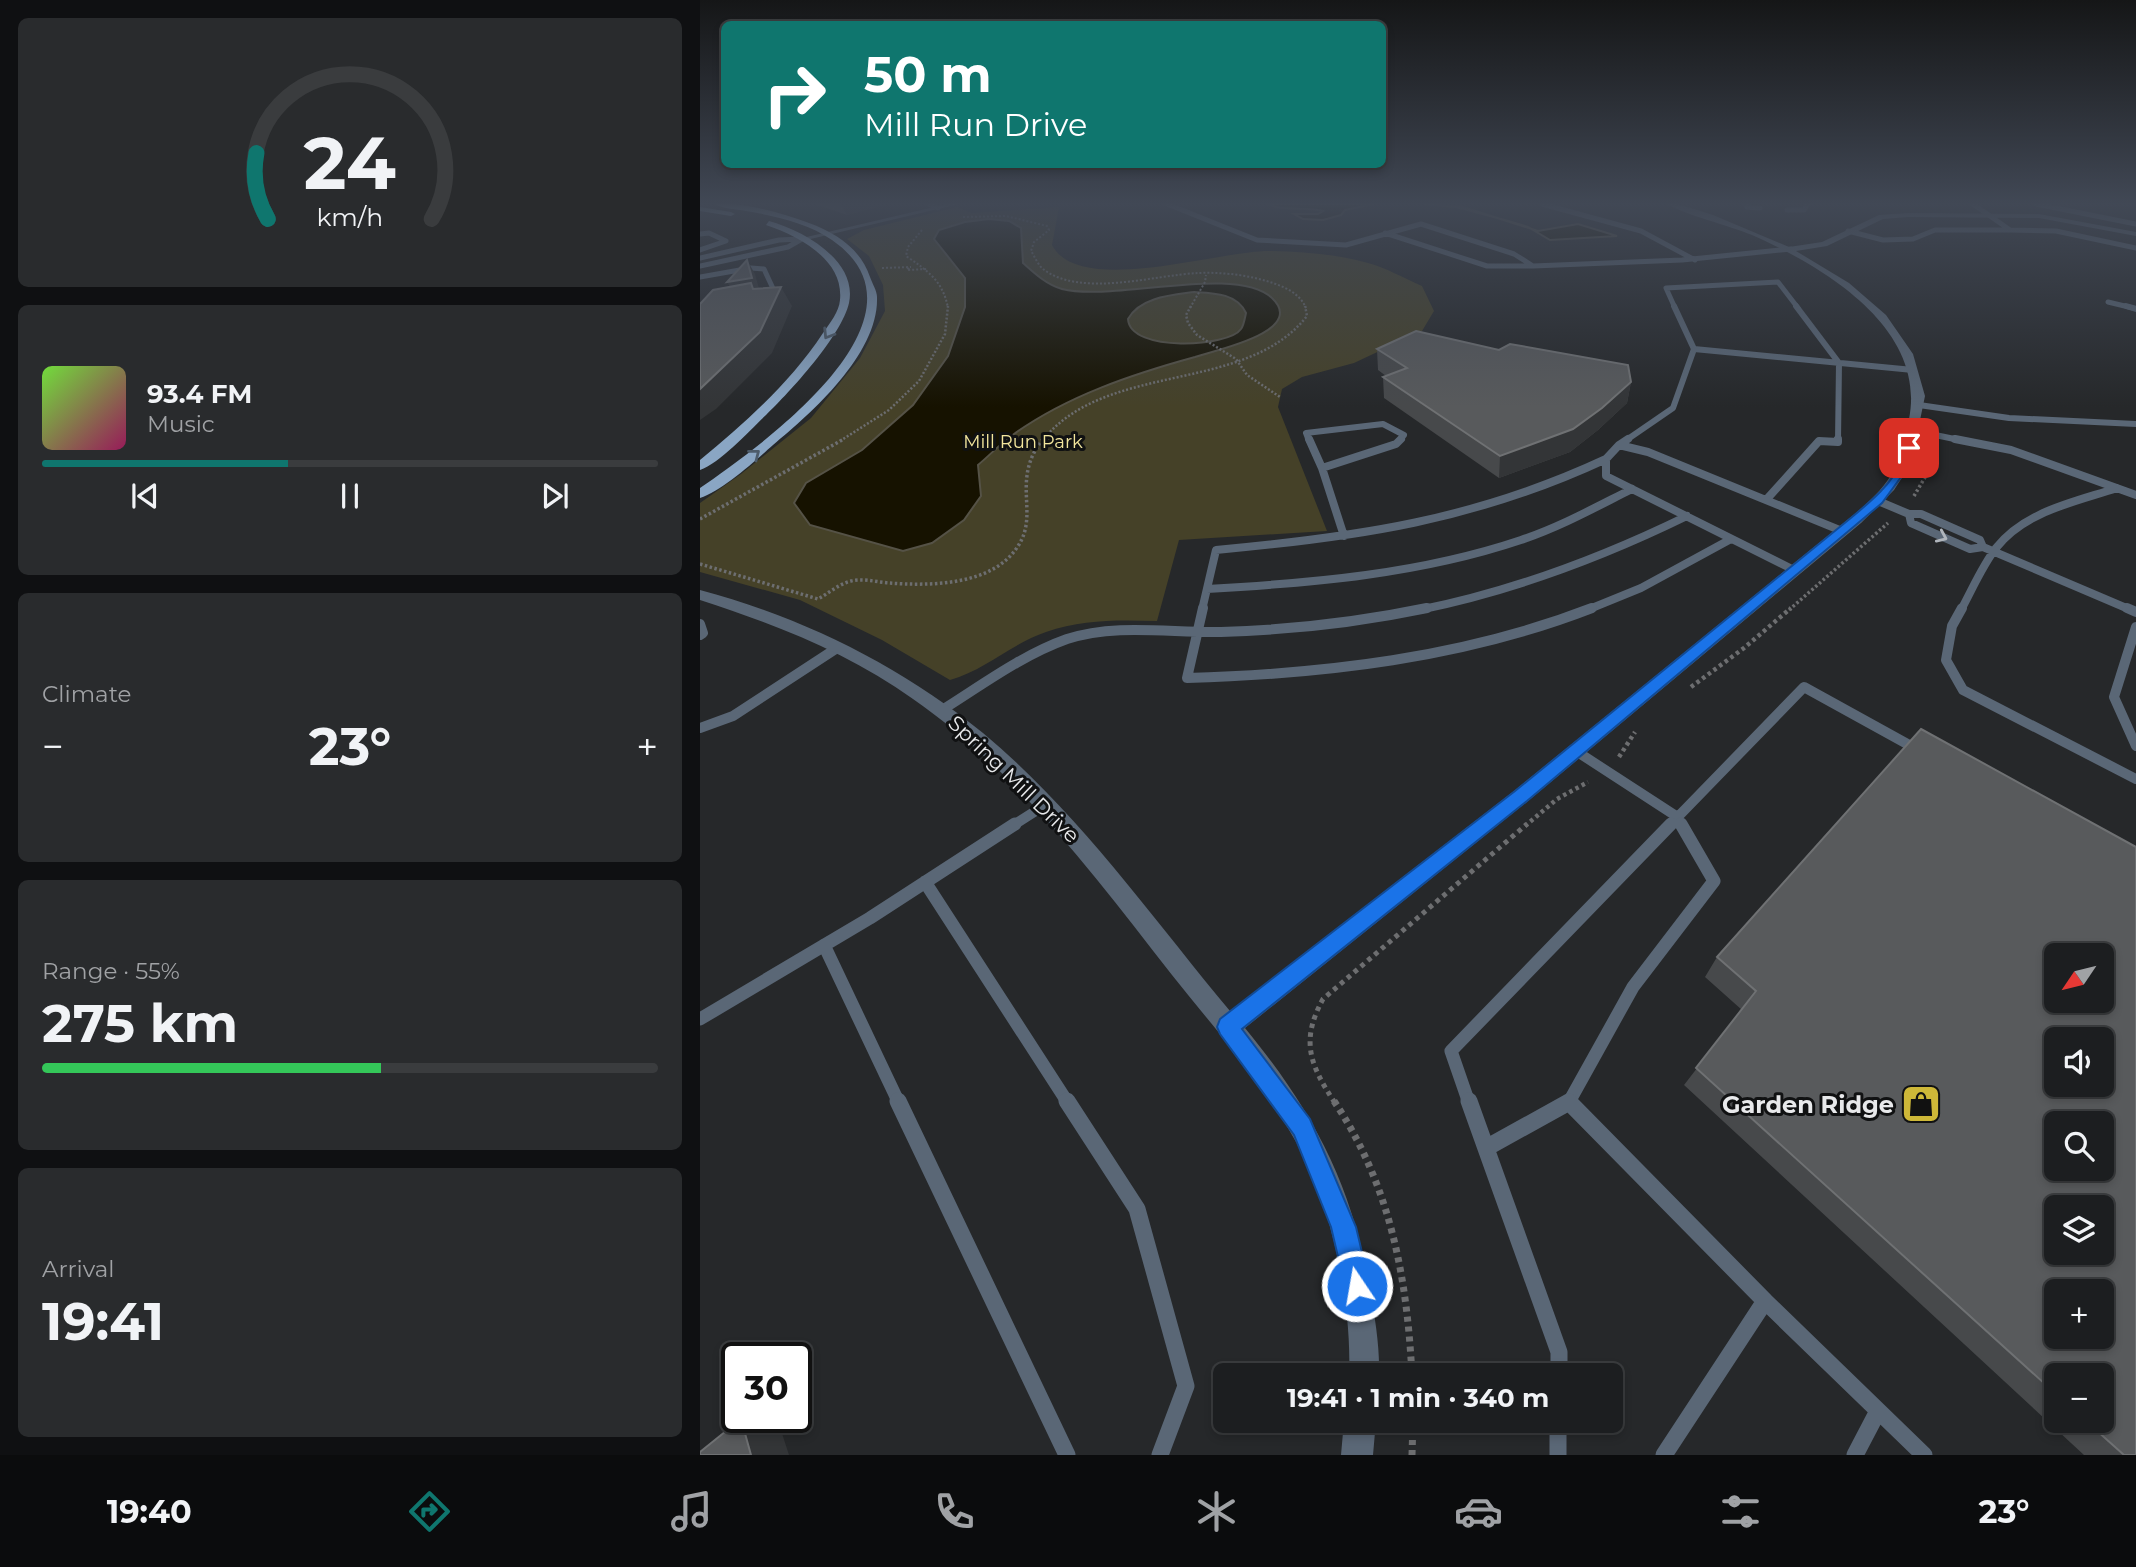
<!DOCTYPE html>
<meta charset="utf-8">
<style>
:root{--surface:#1c1e20;--page:#292b2d;--text:#f1f3f6;--muted:#a0a2a5;--line:#3a3c3e;--accent:#0f766e}
body{margin:0;font-family:Montserrat,sans-serif;background:var(--page);color:var(--text);height:100vh;display:flex;flex-direction:column;font-size:26px;white-space:nowrap}
*{box-sizing:border-box;margin:0}
p{font-size:23px;color:var(--muted)}
.icon{flex:none;width:38px;height:38px;fill:none;stroke:currentColor;stroke-width:2;stroke-linecap:round;stroke-linejoin:round}
.map{position:relative;flex:1;overflow:hidden}
.side{display:flex;flex-direction:column;gap:18px;padding:18px;background:#0f1012;width:700px}
.side>*{flex:none}
.banner{position:absolute;left:21px;top:21px;width:665px;height:147px;border-radius:10px;box-shadow:0 4px 10px #0003,0 0 0 2px var(--line);background:#0f766e;color:#fff;overflow:hidden}
.needle{width:46px;rotate:235deg}
.controls{position:absolute;left:1344px;top:943px;display:grid;gap:14px}
.controls a{display:grid;place-items:center;width:70px;height:70px;border-radius:10px;background:var(--surface);box-shadow:0 4px 10px #0003,0 0 0 2px var(--line);font-size:35px}
.speed{position:absolute;left:21px;top:1342px;display:flex;gap:14px;font-size:35px;font-weight:700;text-align:center}
.speed>*{display:grid;place-content:center;width:91px;height:91px;border-radius:50%;background:var(--surface);box-shadow:0 4px 10px #0003,0 0 0 2px var(--line);line-height:1}
.speed .limit{border:4px solid #111;border-radius:10px;background:#fff;color:#111}
.pin{position:absolute;display:grid;place-items:center;width:60px;height:60px;color:#fff;margin:-30px;border-radius:14px;box-shadow:0 4px 10px #0006}
.me{position:absolute;width:77px;margin:-38px;rotate:348deg;stroke-linejoin:round;filter:drop-shadow(0 0 5px #0008)}
.turn{display:flex;align-items:center;gap:24px;height:147px;padding:0 28px;font-size:32px}
.turn .icon{width:91px;height:91px;stroke-width:2.5}
.turn b{display:block;font-size:49px;line-height:60px}
.big{font-size:52px;font-weight:700;line-height:1.1}
.side .card{flex:1;display:flex;flex-direction:column;justify-content:center;gap:10px;min-width:0;padding:0 24px;border-radius:10px;background:var(--page)}
.side .dial{align-items:center;gap:0}
.dial svg{height:182px;overflow:visible;fill:none;stroke:var(--line);stroke-width:7;stroke-linecap:round;text-anchor:middle}
.dial text{fill:var(--text);stroke:none}
.song{display:flex;align-items:center;gap:21px}
.cover{width:84px;height:84px;border-radius:10px;background:linear-gradient(135deg,hsl(100 70% 55%),hsl(330 70% 35%))}
.played{height:7px;border-radius:4px;background:linear-gradient(90deg,var(--accent) 40%,var(--line) 40%)}
.keys{display:flex;justify-content:space-around;direction:ltr}
.heat{display:flex;justify-content:space-between;align-items:center;font-size:38px;direction:ltr}
.charge{height:10px;border-radius:5px;background:linear-gradient(90deg,#34c759 55%,var(--line) 0)}
.trip{position:absolute;left:513px;top:1363px;width:410px;height:70px;border-radius:10px;background:var(--surface);box-shadow:0 4px 10px #0003,0 0 0 2px var(--line);font-weight:700;line-height:70px;text-align:center}
.tabs{display:flex;height:112px;justify-content:space-around;align-items:center;background:#0b0c0d;color:var(--muted)}
.tabs .icon{width:49px;height:49px}
.tabs .selected{color:var(--accent)}
.tabs b{font-size:32px;color:var(--text)}
main{display:flex;flex:1;min-height:0}
.map>svg:first-child{display:block}
.green{fill:#454128}
.water{fill:#161200;stroke:#555246;stroke-width:2;fill-rule:evenodd}
.lines{fill:none;stroke-linecap:round;stroke-linejoin:round}
.path-far5{stroke:#6d6e70;stroke-width:2;stroke-dasharray:2 2;stroke-linecap:butt}
.path-far4{stroke:#6d6e70;stroke-width:2.5;stroke-dasharray:2 2;stroke-linecap:butt}
.path-far3{stroke:#6d6e70;stroke-width:3.5;stroke-dasharray:2.5 2.5;stroke-linecap:butt}
.path-far2{stroke:#6d6e70;stroke-width:4.5;stroke-dasharray:3.5 3.5;stroke-linecap:butt}
.path-far1{stroke:#6d6e70;stroke-width:5;stroke-dasharray:4.5 4.5;stroke-linecap:butt}
.path{stroke:#6d6e70;stroke-width:7;stroke-dasharray:5 5;stroke-linecap:butt}
.lane-far5{stroke:#5a6776;stroke-width:5}
.lane-far4{stroke:#5a6776;stroke-width:6}
.lane-far3{stroke:#5a6776;stroke-width:8}
.lane-far2{stroke:#5a6776;stroke-width:10}
.lane-far1{stroke:#5a6776;stroke-width:13}
.lane{stroke:#5a6776;stroke-width:17}
.street{fill:#5a6776;fill-rule:evenodd}
.primary{fill:#8aa6c4;fill-rule:evenodd}
.wall{fill:#47494b;fill-rule:evenodd}
.shaded-wall{fill:#333537}
.building{fill:#585a5c;stroke:#6f7173;stroke-width:2;fill-rule:evenodd}
.oneway{stroke:#4d5c6b}
.oneway2{stroke:#afb5bc}
.route{fill:#1a73e8;stroke:#114b97;stroke-width:2}
.labels{text-anchor:middle;dominant-baseline:central;stroke-width:6;stroke-linejoin:round;paint-order:stroke}
.far-park-label{font-size:18px;fill:#f3e69d;stroke:#101112}
.street-label{font-size:21px;fill:#e8e9eb;stroke:#101112}
.near-poi-label{font-size:24px;font-weight:bold;fill:#e8e9eb;stroke:#101112;text-anchor:end}
</style>
<main>
<section class="side">
<div class="card dial"><svg viewBox="0 0 100 80">
<path d="M14 69A42 42 0 1 1 86 69"/>
<path d="M14 69A42 42 0 0 1 9 40" stroke="#0f766e"/>
<text x="50" y="56" font-size="32" font-weight="700">24</text>
<text x="50" y="72" font-size="11">km/h</text>
</svg></div>
<div class="card">
<div class="song"><i class="cover"></i><div><b>93.4 FM</b><p>Music</p></div></div>
<div class="played"></div>
<div class="keys"><svg class="icon" aria-label="previous" viewBox="0 0 24 24"><path d="M18 5L8 12l10 7zM5 5v14"/></svg><svg class="icon" aria-label="pause" viewBox="0 0 24 24"><path d="M8 5v14M16 5v14"/></svg><svg class="icon" aria-label="next" viewBox="0 0 24 24"><path d="M6 5l10 7-10 7zM19 5v14"/></svg></div>
</div>
<div class="card"><p>Climate</p>
<div class="heat"><a>−</a><b class="big">23°</b><a>+</a></div>
</div>
<div class="card"><p>Range · 55%</p><b class="big">275 km</b><div class="charge"></div></div>
<div class="card"><p>Arrival</p><b class="big">19:41</b></div>
</section>
<div class="map">
<svg width="1436" height="1455" viewBox="0 0 1436 1455">
<rect width="100%" height="100%" fill="#26282a"/>
<path class="green" d="M257,207L272,213L359,207L352,245C379,298 523,249 572,251C604,252 637,254 668,263C686,268 704,278 722,286L734,311L722,331L654,363L602,377L582,389L578,407L627,531L479,540L457,621C419,620 383,619 346,632C311,644 285,670 250,680L182,640L100,600L0,572V503L41,474L111,418L160,358L185,311L183,285L169,256L147,239L164,230Z"/>
<path class="water" d="M569,204H674L645,210L641,215L623,220L603,219L594,214H618L623,211C608,207 578,211 569,204Z
M723,204L763,207L838,231L878,224L917,236L850,240L828,227L805,220L756,207Z
M289,219L309,221L321,228L323,263C334,273 347,285 362,289C414,302 535,264 572,298C608,332 512,351 495,357C433,374 367,396 314,434C301,443 290,455 278,465L281,496L264,520L232,543L203,551L110,525L94,503L106,483L162,450L213,405L248,356L265,307V278L234,239L239,230L265,222ZM494,292C513,293 537,293 546,313C545,317 544,325 541,329C529,347 430,353 428,319C440,297 472,295 494,292Z"/>
<g class="lines">
<path class="path-far5" d="M263,217L306,216L347,226L349,230L334,242L331,251C335,257 338,265 343,269C381,298 454,275 498,273C523,272 549,275 573,283C587,288 600,294 606,308
M222,230L208,247L206,256C228,271 243,281 248,308
M182,268L211,267
M209,268L207,270L227,269
M490,308L505,282L506,275"/>
<path class="path-far4" d="M491,306L486,315L488,323L497,335L536,359L547,375L580,397
M140,441L189,410L219,381L245,334L248,306
M342,441C406,360 545,395 607,316L605,306"/>
<path class="path-far3" d="M1214,496L1234,462L1236,451
M0,519L144,439
M0,564L118,599C129,593 139,584 151,581C163,578 176,582 189,583C230,586 293,586 318,546C340,513 310,480 343,439
M1089,610L1188,523"/>
<path class="path-far2" d="M991,687L1044,648L1091,608
M919,757L935,732
M825,826L857,799L888,782"/>
<path class="path-far1" d="M635,1103C610,1065 600,1041 623,999L827,824"/>
<path class="path" d="M634,1101C690,1185 707,1276 712,1376
M712,1455L713,1421"/>
<path class="lane-far5" d="M228,204L238,208
M467,204L557,240L646,245L721,224L814,254L833,266L982,260L1091,249
M842,204L941,231L995,260
M1047,204V207L1060,208
M1336,204L1436,224
M1087,210H1104L1108,204
M1310,230L1356,231L1436,248
M1148,231L1183,240L1213,239L1235,230H1310L1273,204
M685,233L787,266H833
M0,234L9,233L26,241L0,250
M0,258L79,240L100,239
M0,266L88,247L102,239
M0,277L51,268L64,269L76,295L71,296
M1408,302L1433,308
M975,308L966,288L1078,282L1098,308"/>
<path class="lane-far4" d="M974,306L994,349
M1096,306L1139,363L1138,441
M1426,306L1436,309
M1219,405L1309,418L1436,424
M1216,431L1264,441
M609,441L606,433L683,424L704,435L699,441
M925,441L973,408L994,349L1213,370"/>
<path class="lane-far3" d="M609,439L622,468
M1255,439L1311,450L1436,495
M919,445L928,439
M622,468L644,536
M622,468L696,444L701,439
M1066,500L1119,441L1138,442V439
M1178,501L1209,514H1221L1280,540L1283,547L1431,610
M1209,514L1211,523L1270,549L1283,547
M1094,570L906,476V459L919,445L948,452L1142,531
M507,589C613,583 720,574 821,540C860,527 896,507 932,489
M502,610L516,550C658,537 775,520 906,459
M719,610C813,591 901,558 987,516
M887,610L941,588L1031,539
M1261,610C1272,590 1282,566 1296,548C1325,511 1375,502 1417,488"/>
<path class="lane-far2" d="M503,608L487,678C624,674 763,658 892,608
M1262,608L1252,626L1246,660L1263,690L1436,779
M1427,608L1436,612
M0,624L3,633L0,635
M1436,627L1414,697L1436,746
M242,710C282,685 322,655 367,639C416,623 470,633 521,632C590,630 660,622 727,608
M0,728L33,716L137,648
M876,751L976,816L982,826
M312,826L345,805
M969,826L1104,687L1220,751"/>
<path class="lane-far1" d="M225,882L368,1103
M124,945L199,1103
M0,1019L170,918L315,824
M869,1102L933,987L1014,881L981,824
M769,1103L751,1051L971,824"/>
<path class="lane" d="M198,1101L367,1455
M367,1101L437,1209L486,1386L460,1455
M769,1101L859,1352V1376
M786,1148L869,1102L1065,1301
M858,1421V1455
M964,1455L1065,1301L1224,1455
M1155,1455L1178,1411"/>
<path class="street" d="M247,204H259L102,241L98,239Z
M967,204H978L1013,215L1089,247L1122,242L1179,215L1208,213L1339,214L1436,232V236L1339,218L1208,217L1183,219L1127,246L1096,251L1149,283L1186,315L1213,354L1225,396L1211,464L1194,490L1161,523L828,801L545,1028C613,1111 652,1184 670,1290C675,1318 680,1347 679,1376H649C652,1308 634,1217 604,1157C570,1090 518,1033 472,975C394,875 318,772 213,699C149,653 74,624 0,600V590C102,617 201,666 283,733C378,812 451,916 530,1011L814,791L1151,517C1190,485 1200,469 1209,419C1227,328 1124,267 1052,235C1028,225 988,216 967,204Z
M644,1421H676L673,1455H641Z"/>
<path class="primary" d="M15,204C46,202 80,213 109,223C136,233 160,248 170,277C172,283 177,291 177,297C179,353 113,412 73,445C55,461 22,491 0,498V488C61,446 243,317 132,240C108,223 75,216 46,211C36,209 24,209 15,204Z
M0,207L31,212L35,214L31,216L0,211Z
M69,221C102,230 158,260 149,303C142,335 90,392 66,415C50,430 20,463 0,470V460C46,422 90,383 123,333C130,323 139,312 140,300C144,259 98,236 66,225Z"/>
</g>
<path class="wall" d="M115,204H188L147,215Z
M677,349L931,382L927,403L898,430L870,452L799,478L684,398L683,377L686,376L678,370Z
M1221,729L1436,1455H1384L984,1085L1042,1010L1005,977L1017,957ZM1356,1376L1402,1421H1356Z"/>
<path class="shaded-wall" d="M141,204H188L147,215Z
M47,260L55,274L60,292L36,297L27,282Z
M81,287L92,306L72,353L16,409L0,420V389Z
M931,382L927,403L898,430L870,452L799,478L800,456Z
M41,1419L78,1421L89,1455H51Z"/>
<path class="building" d="M47,260L52,278L27,282Z
M51,283L53,289L81,287L60,332L0,389V304L13,290Z
M716,331L799,350L810,344L928,365L931,382L902,408L873,429L800,456L683,377L707,368L677,349Z
M1221,729L1436,847V1455H1424L1386,1421H1402V1376H1356V1394L996,1068L1056,991L1017,957ZM1356,956H1402V1001H1356ZM1356,1040H1402V1085H1356ZM1356,1124H1402V1169H1356ZM1356,1208H1402V1253H1356ZM1356,1292H1402V1337H1356Z
M41,1419L51,1455H0V1452Z"/>
<defs><path id="oneway-chevron" d="M-2-3.5L2.5 0L-2 3.5" fill="none" stroke-width="1.6" stroke-linecap="round" stroke-linejoin="round" transform="scale(1.75)"/></defs>
<g class="oneway">
<use href="#oneway-chevron" transform="translate(128 334) rotate(122)"/>
<use href="#oneway-chevron" transform="translate(55 454) rotate(-38)"/>
</g>
<use class="oneway2" href="#oneway-chevron" transform="translate(1242 537) rotate(24)"/>
<linearGradient id="sky" x2="0" y2="1"><stop stop-color="#151617"/><stop offset="0.5" stop-color="#414855"/><stop offset="1" stop-color="#414855" stop-opacity="0"/></linearGradient>
<rect width="1436" height="407" fill="url(#sky)"/>
<path class="route" d="M1205,445L1215,448L1212,462L1182,503L827,801L542,1029L610,1119L656,1227L670,1286L666,1295L657,1298L647,1295L631,1227L594,1135L520,1034L517,1027L520,1019L815,791L1152,517C1170,502 1192,484 1201,462C1203,456 1203,451 1205,445Z"/>
<defs>
<g id="shop-square" transform="scale(2.0125)"><rect x="-9" y="-9" width="18" height="18" rx="4" fill="#ceb838" stroke="#101112"/><path d="M-5-2.5h2.3a2.7 3.5 0 0 1 5.4 0H5L5.5 6h-11ZM-1.5-2.5h3a1.5 2.3 0 0 0-3 0Z" fill="#111"/></g>
</defs>
<g fill-rule="evenodd">
<use href="#shop-square" x="1221" y="1104"/>
</g>
<g class="labels">
<g class="far-park-label">
<text x="323" y="442">Mill Run Park</text>
</g>
<g class="street-label">
<text transform="translate(314 779) rotate(44)">Spring Mill Drive</text>
</g>
<g class="near-poi-label">
<text x="1194" y="1104">Garden Ridge</text>
</g>
</g>
</svg>
<div class="controls">
<a><svg class="needle" viewBox="-14 -14 28 28"><path d="M0-13l5 13h-10z" fill="#e53935"/><path d="M0 13l5-13h-10z" fill="#a0a2a5"/></svg></a>
<a><svg class="icon" aria-label="sound" viewBox="0 0 24 24"><path d="M4 9h4l5-4v14l-5-4H4zM17 9q2 3 0 6"/></svg></a>
<a><svg class="icon" aria-label="search" viewBox="0 0 24 24"><circle cx="10" cy="10" r="6"/><path d="M15 15l6 6"/></svg></a>
<a><svg class="icon" aria-label="layers" viewBox="0 0 24 24"><path d="M12 4l9 5-9 5-9-5zM3 14l9 5 9-5"/></svg></a>
<a>+</a>
<a>−</a>
</div>
<div class="speed"><div class="limit">30</div></div>
<div class="pin" style="left:1209px;top:448px;background:#d93025"><svg class="icon" aria-label="arrive" viewBox="0 0 24 24"><path d="M6 21V4h12l-3 4 3 4H6"/></svg></div>
<svg class="me" style="left:657px;top:1286px" viewBox="-20 -20 40 40"><circle r="17" fill="#1a73e8" stroke="#fff" stroke-width="3"/><path d="M0-11L8 9 0 5-8 9z" fill="#fff"/></svg>
<div class="trip">19:41 · 1 min · 340 m</div>
<div class="banner">
<div class="turn"><svg class="icon" aria-label="right" viewBox="0 0 24 24"><path d="M7 20v-9h11M14 6l5 5-5 5"/></svg><div><b>50 m</b>Mill Run Drive</div></div>
</div>
</div>
</main>
<nav class="tabs">
<b>19:40</b>
<svg class="icon selected" aria-label="directions" viewBox="0 0 24 24"><path d="M12 3l9 9-9 9-9-9zM9 14v-3h6M13 9l2 2-2 2"/></svg>
<svg class="icon" aria-label="music" viewBox="0 0 24 24"><path d="M9 18V5l10-2v13"/><circle cx="6" cy="18" r="3"/><circle cx="16" cy="16" r="3"/></svg>
<svg class="icon" aria-label="phone" viewBox="0 0 24 24"><path d="M5 4h4l2 5-3 2q2 4 5 5l2-3 5 2v4C11 20 4 13 5 4z"/></svg>
<svg class="icon" aria-label="climate" viewBox="0 0 24 24"><path d="M12 3v18M4 7l16 10M4 17L20 7"/></svg>
<svg class="icon" aria-label="car" viewBox="0 0 24 24"><path d="M5 17H2v-5l4-1 3-4h7l3 4 3 1v5h-3M9 17h6M6 11h13"/><circle cx="7" cy="17" r="2"/><circle cx="17" cy="17" r="2"/></svg>
<svg class="icon" aria-label="filters" viewBox="0 0 24 24"><path d="M4 7h16M4 17h16"/><circle cx="9" cy="7" r="2"/><circle cx="15" cy="17" r="2"/></svg>
<b>23°</b>
</nav>
